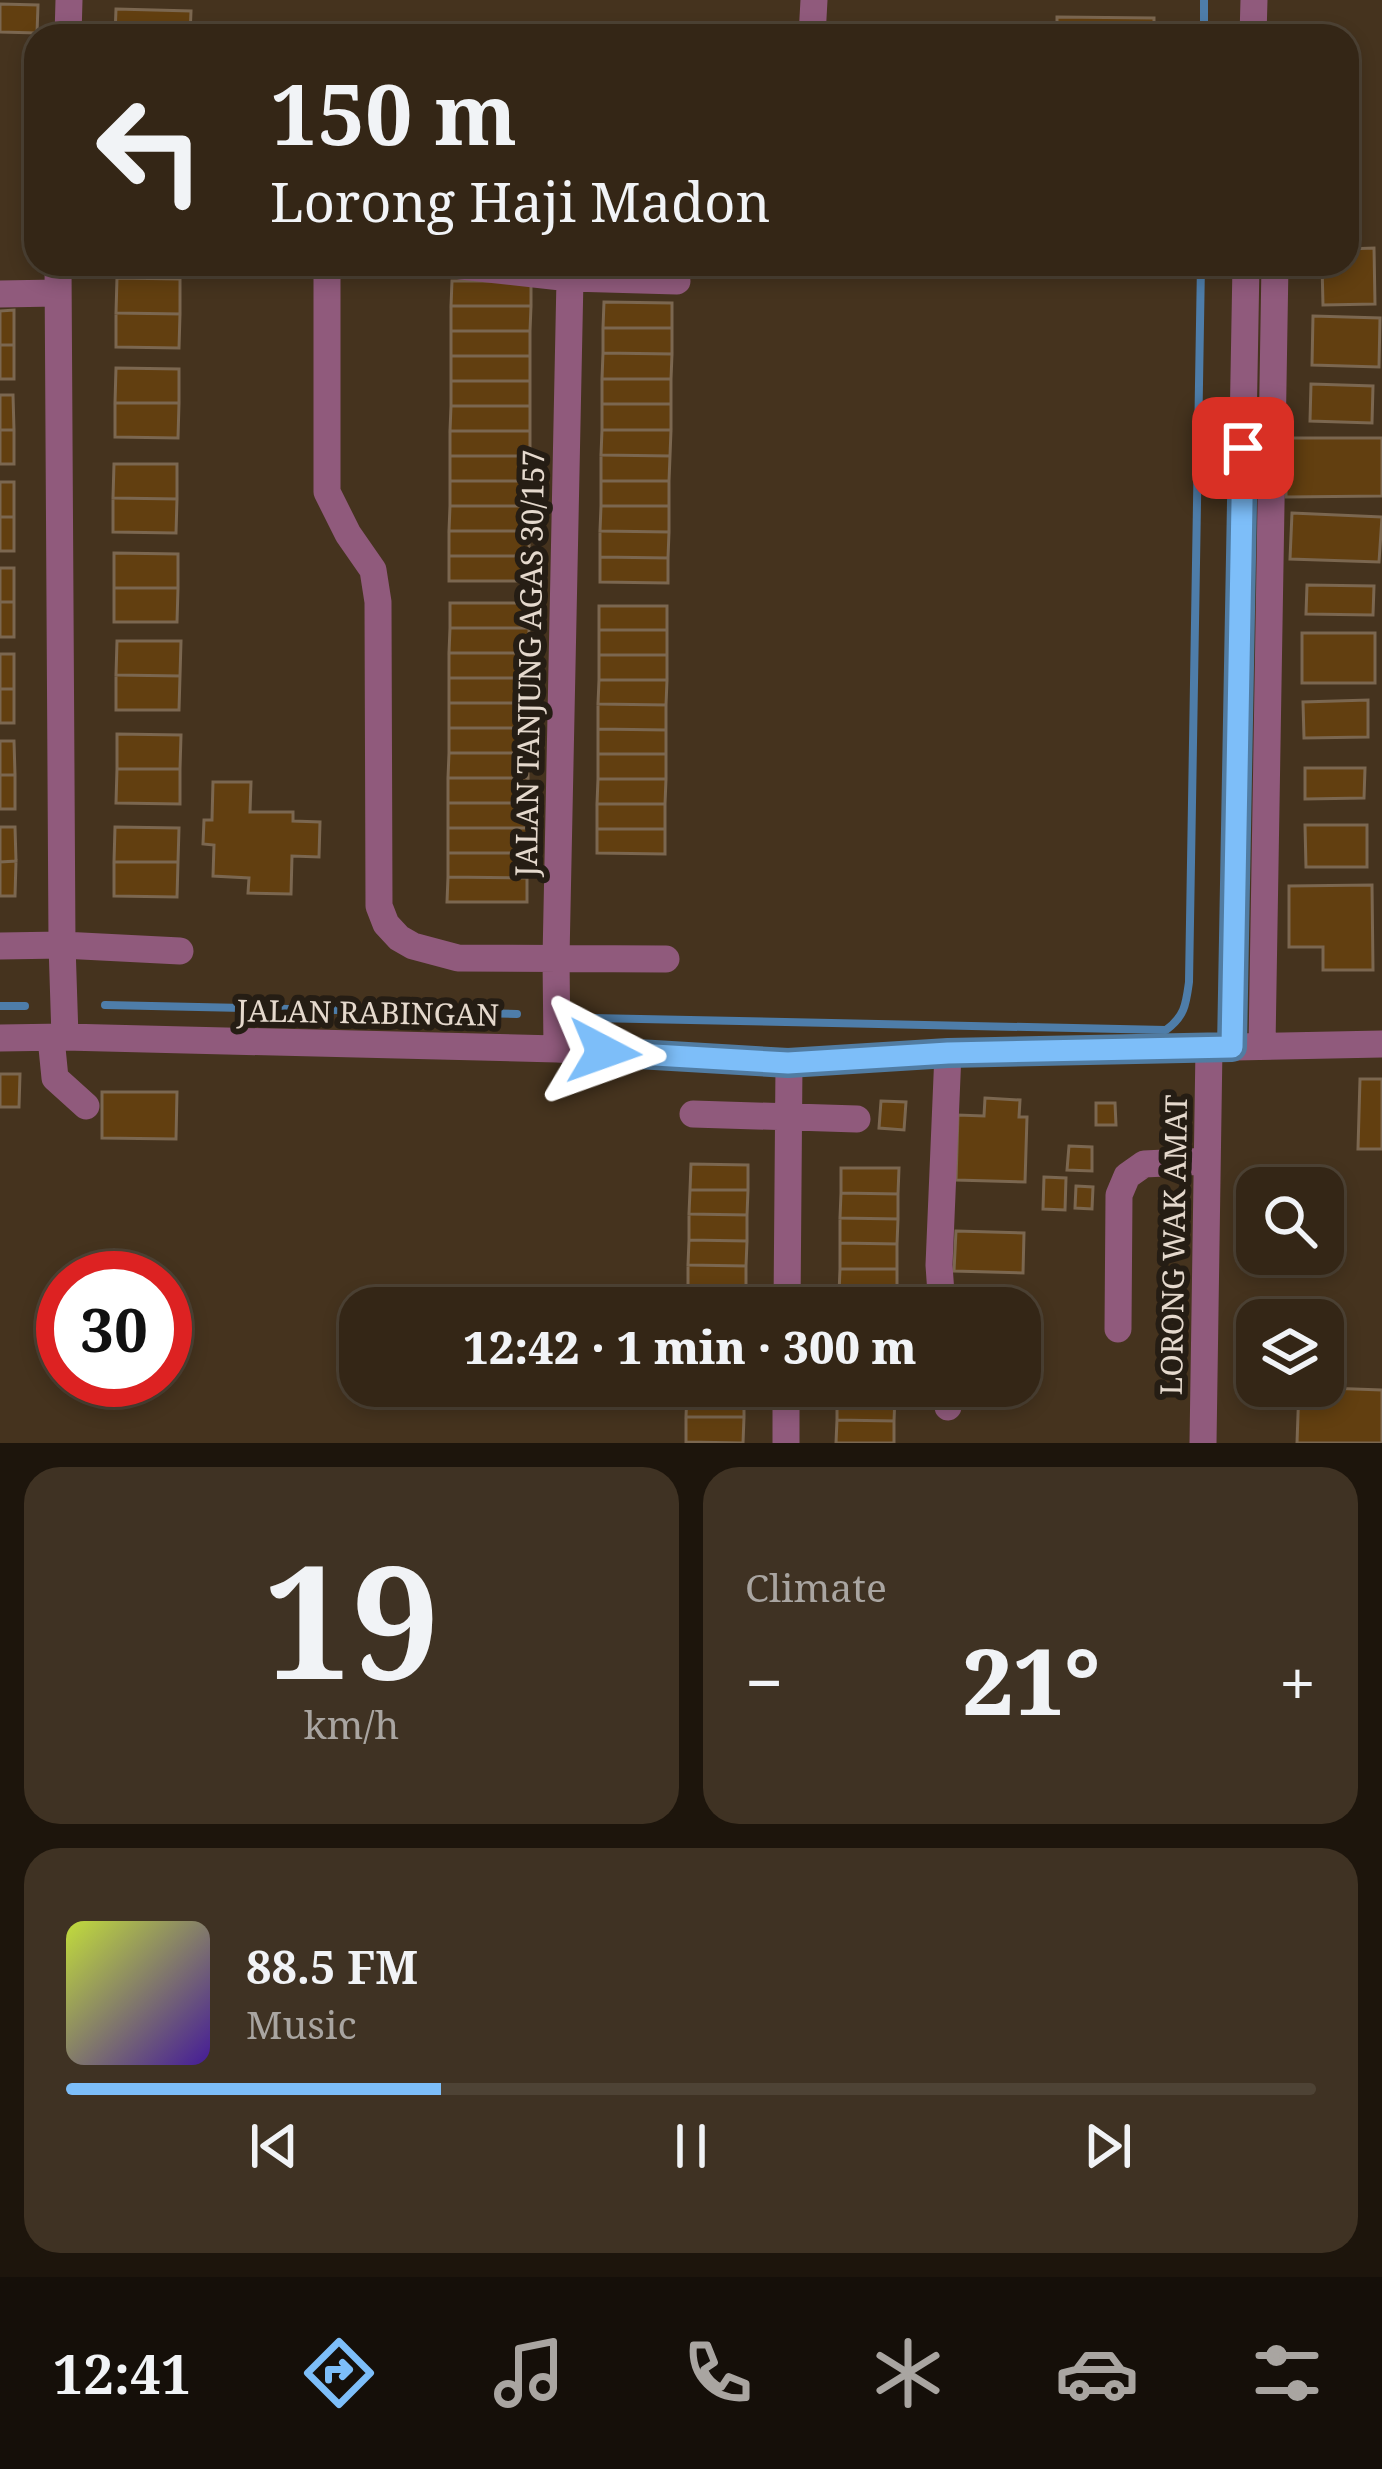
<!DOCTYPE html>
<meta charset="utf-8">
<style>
:root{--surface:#342616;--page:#3f3223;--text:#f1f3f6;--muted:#a9a5a1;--line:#4e4335;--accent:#7dbef9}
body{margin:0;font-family:"Noto Serif",serif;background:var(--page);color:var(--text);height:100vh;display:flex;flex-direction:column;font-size:45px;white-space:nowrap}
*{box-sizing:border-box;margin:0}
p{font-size:39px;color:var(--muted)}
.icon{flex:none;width:66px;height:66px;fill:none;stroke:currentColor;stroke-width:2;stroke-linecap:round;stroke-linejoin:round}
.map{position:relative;height:1443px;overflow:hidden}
.sheet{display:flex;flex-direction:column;gap:24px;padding:24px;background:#1d150c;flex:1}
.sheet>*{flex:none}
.guide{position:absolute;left:24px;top:24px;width:1335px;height:252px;border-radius:36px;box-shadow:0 6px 18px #0003,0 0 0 3px var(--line);background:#342616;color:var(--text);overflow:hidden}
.fabs{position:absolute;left:1236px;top:1167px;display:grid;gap:24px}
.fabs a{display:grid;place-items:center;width:108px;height:108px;border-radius:24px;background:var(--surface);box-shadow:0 6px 18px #0003,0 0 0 3px var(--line);font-size:60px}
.speed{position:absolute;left:36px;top:1251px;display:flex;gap:24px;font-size:60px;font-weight:700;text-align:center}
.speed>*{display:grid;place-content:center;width:156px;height:156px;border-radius:50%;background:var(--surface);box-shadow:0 6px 18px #0003,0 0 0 3px var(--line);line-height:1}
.speed .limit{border:18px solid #d22;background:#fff;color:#111}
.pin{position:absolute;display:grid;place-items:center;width:102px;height:102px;color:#fff;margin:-51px;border-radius:24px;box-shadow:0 6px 18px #0006}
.me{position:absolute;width:132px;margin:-66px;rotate:94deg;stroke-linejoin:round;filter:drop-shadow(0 0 9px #0008)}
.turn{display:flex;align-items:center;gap:42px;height:252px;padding:0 48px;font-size:54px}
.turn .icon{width:156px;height:156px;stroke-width:2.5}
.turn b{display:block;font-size:84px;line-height:102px}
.big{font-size:90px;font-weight:800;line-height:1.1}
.sheet .card{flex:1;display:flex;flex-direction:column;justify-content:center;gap:18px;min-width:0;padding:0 42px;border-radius:36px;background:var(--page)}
.sheet .dial{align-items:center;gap:0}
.dial b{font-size:156px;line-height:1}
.song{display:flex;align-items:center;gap:36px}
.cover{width:144px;height:144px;border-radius:18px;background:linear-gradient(135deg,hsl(70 70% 55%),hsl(260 70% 35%))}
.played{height:12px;border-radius:6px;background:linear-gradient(90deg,var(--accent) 30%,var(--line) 30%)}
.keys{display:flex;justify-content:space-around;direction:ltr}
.heat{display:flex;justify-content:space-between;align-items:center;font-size:66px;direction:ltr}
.sheet .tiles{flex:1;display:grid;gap:24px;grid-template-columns:1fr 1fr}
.card:last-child{grid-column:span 2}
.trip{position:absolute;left:339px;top:1287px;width:702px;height:120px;border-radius:36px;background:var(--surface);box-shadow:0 6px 18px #0003,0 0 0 3px var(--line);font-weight:800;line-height:120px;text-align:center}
.tabs{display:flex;height:192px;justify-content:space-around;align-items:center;background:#150f09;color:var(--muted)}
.tabs .icon{width:84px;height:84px}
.tabs .current{color:var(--accent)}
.tabs b{font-size:54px;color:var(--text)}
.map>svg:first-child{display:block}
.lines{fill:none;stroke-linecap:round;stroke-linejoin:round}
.stream{stroke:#4e7da9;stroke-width:8}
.building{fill:#623f10;stroke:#7b6750;stroke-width:3}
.minor{stroke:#905a7c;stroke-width:27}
.route-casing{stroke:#517ca2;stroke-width:30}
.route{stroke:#7dbef9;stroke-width:21}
.labels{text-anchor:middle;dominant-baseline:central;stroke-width:12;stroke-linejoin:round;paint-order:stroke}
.street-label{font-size:30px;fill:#e5d9cd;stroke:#251d14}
</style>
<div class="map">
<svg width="1382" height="1443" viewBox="0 0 1382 1443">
<rect width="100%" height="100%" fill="#45331e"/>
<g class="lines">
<path class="stream" d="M1204,36V0
M105,1005L517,1014
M0,1006H25
M591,1018L1166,1030C1185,1016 1186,1004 1189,982L1201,264"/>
</g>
<path class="building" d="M0,4L38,5L37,33L0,32Z
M116,9L191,11L190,36H115Z
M1057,17L1154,18V36H1057Z
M1374,248L1375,304L1323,305L1322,264H1347V249Z
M117,278L180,279V314L116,313Z
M452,281H531V306H451Z
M604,302L672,303V328H603Z
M451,306H531L530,331H451Z
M14,310V345H0V311Z
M116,313L180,314L179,348L116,347Z
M1313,316L1380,318L1379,367L1312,365Z
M603,328H672V354L603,353Z
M451,331H530V356H451Z
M0,345H14V379H0Z
M603,353L672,354L671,379H602Z
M451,356H530V381H451Z
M116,368L179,369V403H115Z
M602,379H671V404H602Z
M451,381H530V406H451Z
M1311,384L1373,386L1372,423L1310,421Z
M0,395H13L14,430H0Z
M115,403H179L178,438L115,437Z
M602,404H671V430H602Z
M451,406H530V431H450Z
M0,430H14V464H0Z
M602,430H671L670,456L601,455Z
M450,431H530V456H450Z
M1286,438H1382V496L1286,497Z
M601,455L670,456L669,481H601Z
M450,456H530L529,481H450Z
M114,464H177V499L113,498Z
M450,481H529V506H450Z
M601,481H669V506H601Z
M0,482H14V517H0Z
M113,498L177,499L176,533L113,532Z
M450,506H529V531H449Z
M601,506H669V532L600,531Z
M1292,513L1382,517L1379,562L1290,559Z
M0,517H14V551H0Z
M449,531H529V556H449Z
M600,531L669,532L668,558L600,557Z
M114,553L178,554V588H114Z
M449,556H529V581H449Z
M600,557L668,558V583L600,582Z
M0,568H14V602H0Z
M1307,585L1374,586L1373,615L1306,614Z
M114,588H178L177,622H114Z
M0,602H14V637H0Z
M450,603H529V628H450Z
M599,606H667V630H599Z
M450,628H529V653H449Z
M599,630H667V655H599Z
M1302,633H1375V683H1302Z
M117,641H181L180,676L116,675Z
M449,653H529V678H449Z
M0,654H14V689H0Z
M599,655H667V680H599Z
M116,675L180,676L179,710H116Z
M449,678H529L528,703H449Z
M599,680H667L666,705L598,704Z
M0,689H14V723H0Z
M1368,700V737L1304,738L1303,702Z
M449,703H528V728H449Z
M598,704L666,705V730L598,729Z
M449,728H528V753H449Z
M598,729L666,730V754H598Z
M117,734L181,735L180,769H117Z
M0,741H14L15,775H0Z
M449,753H528V778H448Z
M598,754H666V779H598Z
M1305,768H1365L1364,798L1305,799Z
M117,769H180V804L116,803Z
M0,775H15V809H0Z
M448,778H528V803H448Z
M598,779H666L665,804H597Z
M213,782H251L250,812H293V821L320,822L319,857L292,856L291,894L248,893L249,878L213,876L214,845L203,844L204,820H212Z
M448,803H528V828H448Z
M597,804H665V829H597Z
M1305,825H1367V867H1306Z
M0,827H15L16,861L0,862Z
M115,827L179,828L178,862H114Z
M448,828H528L527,853H448Z
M597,829H665V854L597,853Z
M448,853H527V878L448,877Z
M16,861L15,896H0V862Z
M114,862H178L177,897L114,896Z
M448,877L527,878V902H447Z
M1372,885L1373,970H1323V947H1289V886Z
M0,1074H20L19,1107H0Z
M1360,1079H1382V1149H1358Z
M102,1092H177L176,1139L102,1138Z
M985,1098L1020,1100L1019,1117H1027L1025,1182L956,1180L958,1115L984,1116Z
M881,1101L906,1102L904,1130L879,1128Z
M1096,1103H1115L1116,1125H1096Z
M1069,1146L1092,1147V1171L1067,1170Z
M691,1164L748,1165V1190H690Z
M841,1168H899L898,1194L841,1193Z
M1044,1177L1066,1178L1065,1210L1043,1209Z
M1076,1186L1093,1187L1092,1209L1075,1208Z
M690,1190H748L747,1215L689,1214Z
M841,1193L898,1194V1219L840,1218Z
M689,1214L747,1215V1241L689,1240Z
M840,1218L898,1219L897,1244L840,1243Z
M956,1231L1024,1233L1023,1273L954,1271Z
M689,1240L747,1241L746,1266L688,1265Z
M840,1243L897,1244V1269H840Z
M688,1265L746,1266V1291L688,1290Z
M840,1269H897V1295L839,1294Z
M688,1290L746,1291L745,1308H688Z
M995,1291H1019L1018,1308H995Z
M839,1294L897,1295L896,1308H839Z
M837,1386H895V1396L837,1395Z
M977,1386L1008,1387L1007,1404L976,1402Z
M1299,1387L1382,1390V1443H1297Z
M687,1391L744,1392V1417H686Z
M837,1395L895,1396L894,1421L837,1420Z
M686,1417H744L743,1443L686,1442Z
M837,1420L894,1421V1443H836Z"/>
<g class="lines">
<path class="minor" d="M68,36L69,0
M812,36L814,0
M1253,36L1254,0
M58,264L62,945L65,1037
M327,264V492L348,534L373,570L378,602L379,906L386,924L399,938L413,946L458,958L666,959
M461,266L570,278L677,281
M0,294L57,293
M0,946L62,945L180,951
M0,1038L65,1037L557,1049L789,1063L948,1053L1382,1044
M51,1038L55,1078L86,1106
M1262,1046L1275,264
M1232,1047L1246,264
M557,1049L556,958L570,278
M693,1114L857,1119
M787,1308L789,1063
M942,1308L939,1265L948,1053
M1118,1329L1119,1195L1127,1176L1144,1164L1207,1161
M947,1386L948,1407
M786,1443V1386
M1203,1443L1209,1047"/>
</g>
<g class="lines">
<g class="route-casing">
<path id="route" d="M604,1052L788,1063L948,1053L1232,1047L1243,448"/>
</g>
<use href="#route" class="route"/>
</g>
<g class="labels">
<g class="street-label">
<text transform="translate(529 663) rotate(-89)">JALAN TANJUNG AGAS 30/157</text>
<text transform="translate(368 1012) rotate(1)">JALAN RABINGAN</text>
<text transform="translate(1173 1245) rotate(-89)">LORONG WAK AMAT</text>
</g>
</g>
</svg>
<div class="fabs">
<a><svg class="icon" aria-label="search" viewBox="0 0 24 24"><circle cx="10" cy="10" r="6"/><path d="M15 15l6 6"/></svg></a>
<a><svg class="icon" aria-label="layers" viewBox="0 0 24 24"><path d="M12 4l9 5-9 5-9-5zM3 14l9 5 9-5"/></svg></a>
</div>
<div class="speed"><div class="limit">30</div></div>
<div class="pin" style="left:1243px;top:448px;background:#d93025"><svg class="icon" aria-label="arrive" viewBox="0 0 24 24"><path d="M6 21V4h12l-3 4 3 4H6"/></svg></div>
<svg class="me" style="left:604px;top:1052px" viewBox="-20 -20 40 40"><path d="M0-17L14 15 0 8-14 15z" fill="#7dbef9" stroke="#fff" stroke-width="4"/></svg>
<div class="trip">12:42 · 1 min · 300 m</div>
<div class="guide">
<div class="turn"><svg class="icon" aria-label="left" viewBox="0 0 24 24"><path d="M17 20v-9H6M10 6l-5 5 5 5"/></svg><div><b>150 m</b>Lorong Haji Madon</div></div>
</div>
</div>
<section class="sheet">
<div class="tiles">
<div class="card dial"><b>19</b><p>km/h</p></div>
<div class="card"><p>Climate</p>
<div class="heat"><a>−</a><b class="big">21°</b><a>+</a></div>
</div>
<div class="card">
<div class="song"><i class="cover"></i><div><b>88.5 FM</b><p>Music</p></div></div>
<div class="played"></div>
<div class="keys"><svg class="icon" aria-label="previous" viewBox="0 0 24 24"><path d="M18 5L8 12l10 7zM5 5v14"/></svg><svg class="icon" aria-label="pause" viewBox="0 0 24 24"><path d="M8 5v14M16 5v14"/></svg><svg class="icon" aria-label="next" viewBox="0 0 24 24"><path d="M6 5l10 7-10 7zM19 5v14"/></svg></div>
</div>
</div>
</section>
<nav class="tabs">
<b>12:41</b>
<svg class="icon current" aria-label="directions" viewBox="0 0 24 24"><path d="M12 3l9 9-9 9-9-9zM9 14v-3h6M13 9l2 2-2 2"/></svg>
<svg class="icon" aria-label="music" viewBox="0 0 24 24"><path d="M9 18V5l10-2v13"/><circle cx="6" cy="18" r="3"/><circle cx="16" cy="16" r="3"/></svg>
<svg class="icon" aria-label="phone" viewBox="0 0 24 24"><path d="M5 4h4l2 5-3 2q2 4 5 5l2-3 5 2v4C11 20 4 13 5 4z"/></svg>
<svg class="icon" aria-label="climate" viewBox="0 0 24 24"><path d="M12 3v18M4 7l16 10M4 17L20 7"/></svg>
<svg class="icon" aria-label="car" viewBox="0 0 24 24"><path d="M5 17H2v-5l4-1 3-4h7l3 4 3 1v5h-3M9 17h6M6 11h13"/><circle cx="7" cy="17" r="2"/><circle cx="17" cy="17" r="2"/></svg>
<svg class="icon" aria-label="filters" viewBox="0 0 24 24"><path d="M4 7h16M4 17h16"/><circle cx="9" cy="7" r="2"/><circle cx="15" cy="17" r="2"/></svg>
</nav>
